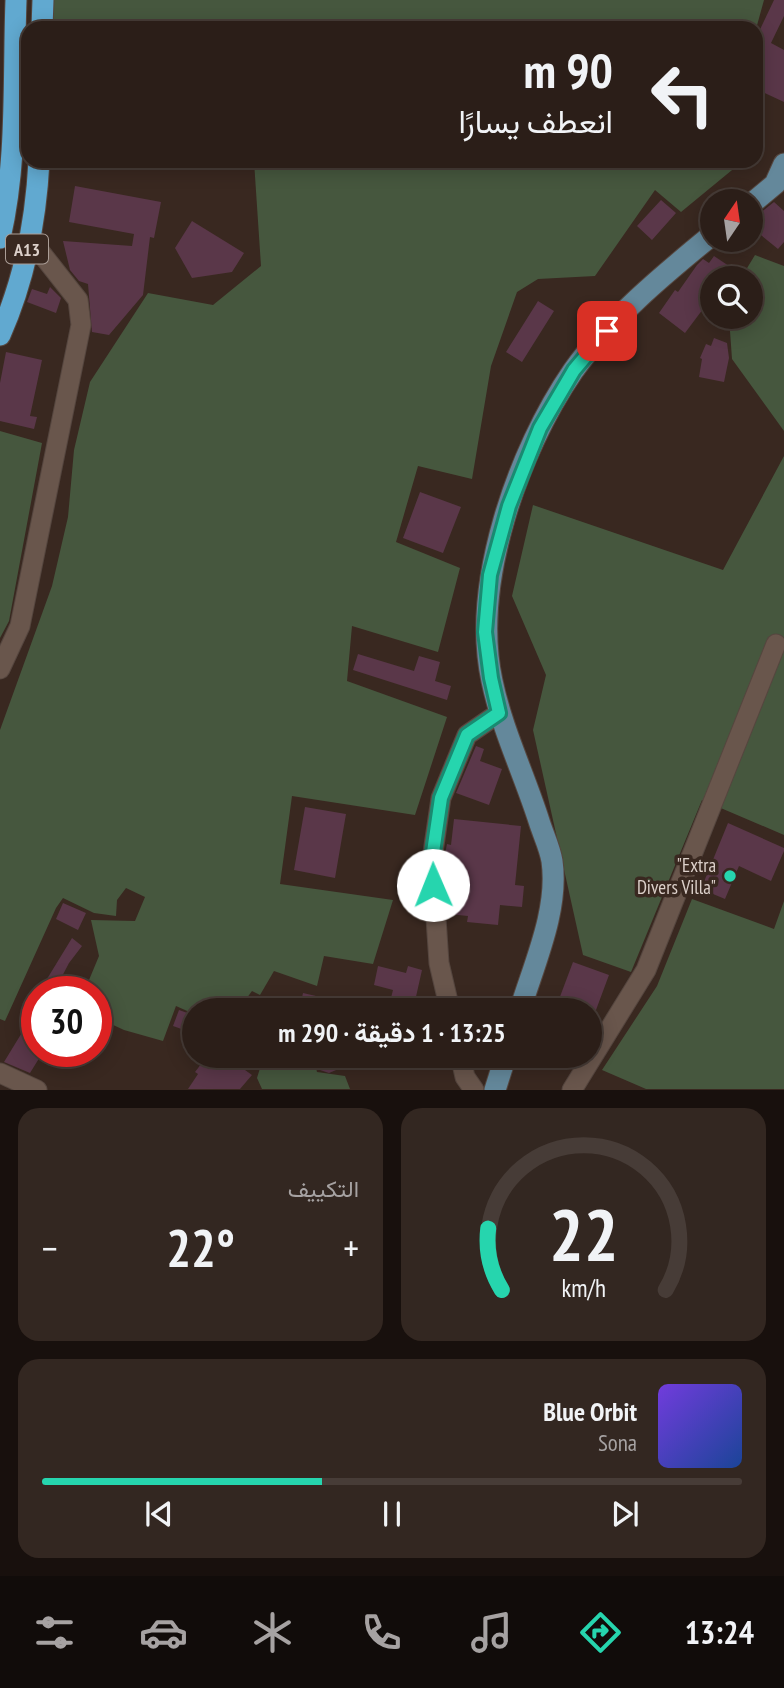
<!DOCTYPE html>
<html lang="ar">
<meta charset="utf-8">
<style>
:root{--surface:#2b1e18;--page:#332721;--text:#f1f3f6;--muted:#a6a2a2;--line:#473c37;--accent:#26d5ae}
body{margin:0;font-family:"PT Sans Narrow",Vazirmatn,sans-serif;background:var(--page);color:var(--text);direction:rtl;height:100vh;display:flex;flex-direction:column;font-size:26px;white-space:nowrap}
*{box-sizing:border-box;margin:0}
p{font-size:23px;color:var(--muted)}
.icon{flex:none;width:38px;height:38px;fill:none;stroke:currentColor;stroke-width:2;stroke-linecap:round;stroke-linejoin:round}
.map{position:relative;height:1090px;overflow:hidden;direction:ltr}
.side{display:flex;flex-direction:column;gap:18px;padding:18px;background:#18100d;flex:1}
.side>*{flex:none}
.hud{position:absolute;left:21px;top:21px;width:742px;height:147px;border-radius:21px;box-shadow:0 4px 18px #0003,0 0 0 2px var(--line);direction:rtl;background:#2b1e18;color:var(--text);overflow:hidden}
.needle{width:46px;rotate:13deg}
.buttons{position:absolute;left:700px;top:189px;display:grid;gap:14px}
.buttons a{display:grid;place-items:center;width:63px;height:63px;border-radius:50%;background:var(--surface);box-shadow:0 4px 18px #0003,0 0 0 2px var(--line);font-size:35px}
.speed{position:absolute;left:21px;top:976px;display:flex;gap:14px;font-size:35px;font-weight:700;text-align:center}
.speed>*{display:grid;place-content:center;width:91px;height:91px;border-radius:50%;background:var(--surface);box-shadow:0 4px 18px #0003,0 0 0 2px var(--line);line-height:1}
.speed .limit{border:10px solid #d22;background:#fff;color:#111}
.pin{position:absolute;display:grid;place-items:center;width:60px;height:60px;color:#fff;margin:-30px;border-radius:14px;box-shadow:0 4px 10px #0006}
.me{position:absolute;width:77px;margin:-38px;rotate:359deg;stroke-linejoin:round;filter:drop-shadow(0 0 5px #0008)}
.turn{display:flex;align-items:center;gap:24px;height:147px;padding:0 35px;font-size:32px}
.turn .icon{width:91px;height:91px;stroke-width:2.5}
.turn b{display:block;font-size:49px;line-height:60px}
.big{font-size:52px;font-weight:700;line-height:1.1}
.side .tile{flex:1;display:flex;flex-direction:column;justify-content:center;gap:10px;min-width:0;padding:0 24px;border-radius:21px;background:var(--page)}
.side .dial{align-items:center;gap:0}
.dial svg{height:182px;overflow:visible;fill:none;stroke:var(--line);stroke-width:7;stroke-linecap:round;text-anchor:middle}
.dial text{fill:var(--text);stroke:none}
.song{display:flex;align-items:center;gap:21px}
.cover{width:84px;height:84px;border-radius:10px;background:linear-gradient(135deg,hsl(260 70% 55%),hsl(220 70% 35%))}
.played{height:7px;border-radius:4px;background:linear-gradient(90deg,var(--accent) 40%,var(--line) 40%)}
.keys{display:flex;justify-content:space-around;direction:ltr}
.heat{display:flex;justify-content:space-between;align-items:center;font-size:38px;direction:ltr}
.side .tiles{flex:1;display:grid;gap:18px;grid-template-columns:1fr 1fr}
.tile:last-child{grid-column:span 2}
.trip{position:absolute;left:182px;top:998px;width:420px;height:70px;border-radius:35px;background:var(--surface);box-shadow:0 4px 18px #0003,0 0 0 2px var(--line);font-weight:700;line-height:70px;text-align:center;direction:rtl}
.dock{display:flex;height:112px;justify-content:space-around;align-items:center;background:#110c0a;color:var(--muted)}
.dock .icon{width:49px;height:49px}
.dock .active{color:var(--accent)}
.dock b{font-size:32px;color:var(--text)}
.map>svg:first-child{display:block}
.green{fill:#46573e}
.building{fill:#5a3749}
.lines{fill:none;stroke-linecap:round;stroke-linejoin:round}
.minor-casing{stroke:#55463f;stroke-width:21}
.major-casing{stroke:#55463f;stroke-width:23}
.highway-casing{stroke:#55463f;stroke-width:23}
.minor{stroke:#69564c;stroke-width:19}
.major{stroke:#64889b;stroke-width:21}
.highway{stroke:#61a9d0;stroke-width:21}
.route-casing{stroke:#198a71;stroke-width:18}
.route{stroke:#26d5ae;stroke-width:12}
.poi-dot{fill:#26d5ae;stroke:#392820;stroke-width:2.5}
.labels{text-anchor:middle;dominant-baseline:central;stroke-width:7;stroke-linejoin:round;paint-order:stroke}
.shield{fill:#392820;stroke:#ab9e97;stroke-width:2}
.shield-label{font-size:18px;font-weight:bold;fill:#dcd0ca}
.poi-label{font-size:19px;fill:#dcd0ca;stroke:#392820;text-anchor:end}
</style>
<div class="map">
<svg width="784" height="1090" viewBox="0 0 784 1090">
<rect width="100%" height="100%" fill="#392820"/>
<path class="green" d="M51,0H764L756,29L50,28Z
M254,161H743L681,212L655,190L595,276L538,279L517,292L491,366L472,479L418,466L396,542L460,568L438,652L352,626L347,681L447,717L415,815L292,796L280,884L393,900L373,964L324,956L317,986L274,971L260,995L252,991L238,1010H194V1014L176,1006L163,1041L124,1030L96,1017V992H84L99,956L91,920L135,921L145,897L126,888L117,900L116,916L94,913L63,898L56,908L5,1021L0,1019V730L52,586L68,517L74,450L90,382L148,293L213,305L261,266Z
M755,255L784,266V431L732,359L729,317H751V278H741Z
M0,431L42,443L9,621L0,638Z
M784,456V835L702,800L631,972L583,955L533,730L546,675L512,596L533,505L723,570Z
M692,899L774,929L784,901V1089H646L602,1070L657,986Z
M264,1055H313L317,1072L345,1076L350,1089H262L257,1078Z"/>
<path class="building" d="M774,0H784V16L771,43L784,50V102L756,89V38Z
M75,186L161,202L154,238L150,237L143,295L109,335L92,332L88,284L79,281L70,270L63,241L132,246L134,234L69,222Z
M661,200L676,213L652,240L637,226Z
M774,202L784,211V242L778,249L751,227V217L759,214Z
M192,221L244,253L232,272L192,278L175,248Z
M714,256L747,278H712V297L685,333L659,313L675,290L678,292L697,265L703,259L709,263Z
M50,287L61,298L56,313L27,302L32,289L47,294Z
M538,301L554,311L522,362L506,352Z
M714,338L727,343L729,358L724,382L699,377L702,359L700,358L706,344L711,346Z
M6,352L42,360L30,416L37,417L34,429L0,421V383Z
M420,492L461,507L443,553L403,538Z
M358,654L414,671L419,656L440,662L435,681L451,686L447,700L353,670Z
M476,746L484,749L480,761L502,769L489,805L456,793Z
M305,807L346,814L335,878L294,870Z
M454,819L521,826L515,885L524,886L522,907L500,905L498,925L467,922L468,916L448,914L445,876L447,861L444,859L447,844L451,845Z
M728,823L784,848V851L771,881L739,866L725,899L701,889Z
M63,903L86,913L78,930L56,919Z
M72,938L82,946L69,963L58,984L64,992H39Z
M573,962L609,975L596,1010H555Z
M378,966L406,973L408,966L422,970L413,1010H388L393,990L374,985Z
M303,993L355,1005L354,1010H312L300,1007Z
M37,1008V1052H43L30,1073L4,1062Z
M179,1010L193,1015L187,1031L173,1026Z
M208,1055H246L238,1065L252,1075L240,1089H188L198,1074L195,1072Z
M317,1055H356L348,1065L329,1073L320,1070Z"/>
<g class="lines">
<g class="minor-casing">
<path id="minor" d="M0,669L20,626L81,325L78,300L30,239
M450,1010L439,963L432,859L441,798L467,735L499,713
M460,1055L465,1077L474,1090
M0,1073L37,1090
M572,1090L646,970L776,644"/>
</g>
<g class="major-casing">
<path id="major" d="M751,204L775,184L784,164
M520,1010C534,964 559,910 552,861C550,848 543,834 539,821C524,774 502,729 492,681C471,584 518,451 573,371C610,319 663,275 712,235
M495,1090L506,1055"/>
</g>
<g class="highway-casing">
<path id="highway" d="M42,28L43,0
M0,238C18,160 13,79 16,0
M0,335C24,281 36,220 39,161"/>
</g>
<use href="#minor" class="minor"/>
<use href="#major" class="major"/>
<use href="#highway" class="highway"/>
</g>
<g class="lines">
<g class="route-casing">
<path id="route" d="M433,885L432,859L441,798L467,735L499,713L491,678L485,632L490,575L509,506L540,428L574,370L607,331"/>
</g>
<use href="#route" class="route"/>
</g>
<circle class="poi-dot" cx="730" cy="876" r="7"/>
<g class="labels">
<rect class="shield" x="6" y="234.5" width="42" height="29" rx="5"/>
<g class="shield-label">
<text x="27" y="249">A13</text>
</g>
<g class="poi-label">
<text x="716" y="865">"Extra<tspan x="716" dy="22">Divers Villa"</tspan></text>
</g>
</g>
</svg>
<div class="buttons">
<a><svg class="needle" viewBox="-14 -14 28 28"><path d="M0-13l5 13h-10z" fill="#e53935"/><path d="M0 13l5-13h-10z" fill="#a6a2a2"/></svg></a>
<a><svg class="icon" aria-label="search" viewBox="0 0 24 24"><circle cx="10" cy="10" r="6"/><path d="M15 15l6 6"/></svg></a>
</div>
<div class="speed"><div class="limit">30</div></div>
<div class="pin" style="left:607px;top:331px;background:#d93025"><svg class="icon" aria-label="arrive" viewBox="0 0 24 24"><path d="M6 21V4h12l-3 4 3 4H6"/></svg></div>
<svg class="me" style="left:433px;top:885px" viewBox="-20 -20 40 40"><circle r="19" fill="#fff"/><path d="M0-13L10 11 0 6-10 11z" fill="#26d5ae"/></svg>
<div class="trip">13:25 · 1 دقيقة · 290 m</div>
<div class="hud">
<div class="turn"><svg class="icon" aria-label="left" viewBox="0 0 24 24"><path d="M17 20v-9H6M10 6l-5 5 5 5"/></svg><div><b>90 m</b>انعطف يسارًا</div></div>
</div>
</div>
<section class="side">
<div class="tiles">
<div class="tile dial"><svg viewBox="0 0 100 80">
<path d="M14 69A42 42 0 1 1 86 69"/>
<path d="M14 69A42 42 0 0 1 8 42" stroke="#26d5ae"/>
<text x="50" y="56" font-size="32" font-weight="700">22</text>
<text x="50" y="72" font-size="11">km/h</text>
</svg></div>
<div class="tile"><p>التكييف</p>
<div class="heat"><a>−</a><b class="big">22°</b><a>+</a></div>
</div>
<div class="tile">
<div class="song"><i class="cover"></i><div><b>Blue Orbit</b><p>Sona</p></div></div>
<div class="played"></div>
<div class="keys"><svg class="icon" aria-label="previous" viewBox="0 0 24 24"><path d="M18 5L8 12l10 7zM5 5v14"/></svg><svg class="icon" aria-label="pause" viewBox="0 0 24 24"><path d="M8 5v14M16 5v14"/></svg><svg class="icon" aria-label="next" viewBox="0 0 24 24"><path d="M6 5l10 7-10 7zM19 5v14"/></svg></div>
</div>
</div>
</section>
<nav class="dock">
<b>13:24</b>
<svg class="icon active" aria-label="directions" viewBox="0 0 24 24"><path d="M12 3l9 9-9 9-9-9zM9 14v-3h6M13 9l2 2-2 2"/></svg>
<svg class="icon" aria-label="music" viewBox="0 0 24 24"><path d="M9 18V5l10-2v13"/><circle cx="6" cy="18" r="3"/><circle cx="16" cy="16" r="3"/></svg>
<svg class="icon" aria-label="phone" viewBox="0 0 24 24"><path d="M5 4h4l2 5-3 2q2 4 5 5l2-3 5 2v4C11 20 4 13 5 4z"/></svg>
<svg class="icon" aria-label="climate" viewBox="0 0 24 24"><path d="M12 3v18M4 7l16 10M4 17L20 7"/></svg>
<svg class="icon" aria-label="car" viewBox="0 0 24 24"><path d="M5 17H2v-5l4-1 3-4h7l3 4 3 1v5h-3M9 17h6M6 11h13"/><circle cx="7" cy="17" r="2"/><circle cx="17" cy="17" r="2"/></svg>
<svg class="icon" aria-label="filters" viewBox="0 0 24 24"><path d="M4 7h16M4 17h16"/><circle cx="9" cy="7" r="2"/><circle cx="15" cy="17" r="2"/></svg>
</nav>
